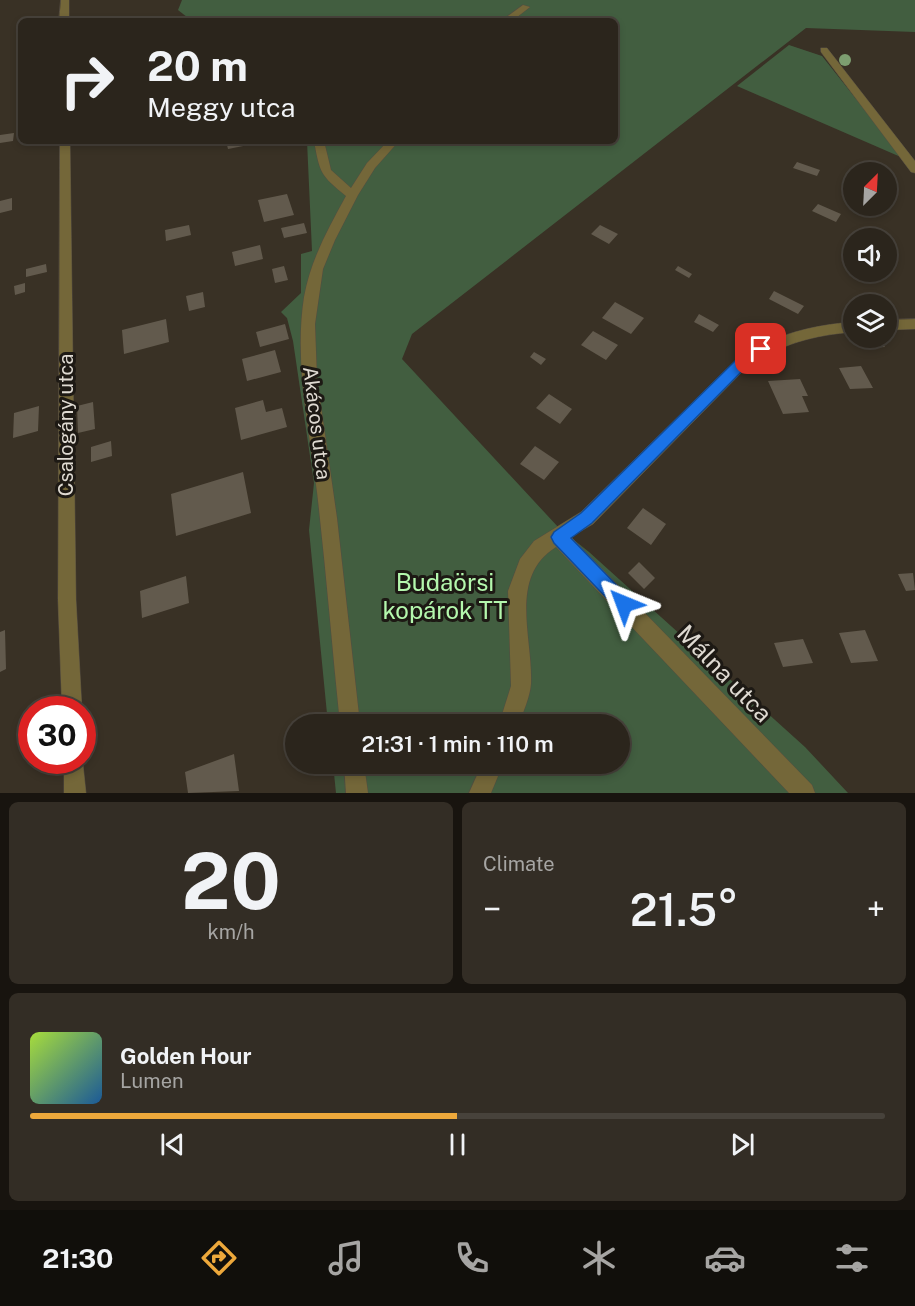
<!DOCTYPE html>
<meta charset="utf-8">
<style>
:root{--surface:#2b251c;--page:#332d25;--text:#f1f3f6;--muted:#a6a5a3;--line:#47423b;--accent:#eda83b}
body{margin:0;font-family:"Public Sans",sans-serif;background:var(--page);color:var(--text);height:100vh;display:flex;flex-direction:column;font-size:22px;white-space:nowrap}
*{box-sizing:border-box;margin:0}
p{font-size:20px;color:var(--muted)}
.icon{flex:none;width:33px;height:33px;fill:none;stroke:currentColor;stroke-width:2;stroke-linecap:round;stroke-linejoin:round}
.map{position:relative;height:793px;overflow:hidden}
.side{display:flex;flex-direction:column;gap:9px;padding:9px;background:#18140f;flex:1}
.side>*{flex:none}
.guide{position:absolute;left:18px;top:18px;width:600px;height:126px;border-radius:9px;box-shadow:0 3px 9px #0003,0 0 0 2px var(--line);background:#2b251c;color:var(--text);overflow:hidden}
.needle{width:39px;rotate:24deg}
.tools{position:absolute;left:843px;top:162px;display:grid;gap:12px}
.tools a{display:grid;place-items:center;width:54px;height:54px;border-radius:50%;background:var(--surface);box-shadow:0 3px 9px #0003,0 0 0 2px var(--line);font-size:30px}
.speed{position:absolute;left:18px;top:696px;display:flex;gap:12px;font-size:30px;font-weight:700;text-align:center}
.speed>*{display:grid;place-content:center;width:78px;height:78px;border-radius:50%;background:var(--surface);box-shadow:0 3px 9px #0003,0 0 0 2px var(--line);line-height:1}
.speed .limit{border:9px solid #d22;background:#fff;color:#111}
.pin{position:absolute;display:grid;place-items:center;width:51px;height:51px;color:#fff;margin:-26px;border-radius:12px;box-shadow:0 3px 9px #0006}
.me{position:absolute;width:66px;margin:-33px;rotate:316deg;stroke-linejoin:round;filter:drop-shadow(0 0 4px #0008)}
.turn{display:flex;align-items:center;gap:21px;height:126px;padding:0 30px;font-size:27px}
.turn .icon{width:78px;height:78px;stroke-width:2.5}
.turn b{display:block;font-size:42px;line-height:51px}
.big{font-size:45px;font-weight:600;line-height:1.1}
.side .widget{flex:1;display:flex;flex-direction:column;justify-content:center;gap:9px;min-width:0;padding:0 21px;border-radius:9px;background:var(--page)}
.side .dial{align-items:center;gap:0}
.dial b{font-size:78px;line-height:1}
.song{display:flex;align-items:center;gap:18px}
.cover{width:72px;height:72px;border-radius:9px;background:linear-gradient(135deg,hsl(80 70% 55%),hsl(210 70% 35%))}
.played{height:6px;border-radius:3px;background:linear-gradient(90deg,var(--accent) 50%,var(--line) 50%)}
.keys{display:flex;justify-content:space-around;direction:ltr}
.heat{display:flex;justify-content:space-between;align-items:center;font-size:33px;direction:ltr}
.side .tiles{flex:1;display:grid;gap:9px;grid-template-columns:1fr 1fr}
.widget:last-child{grid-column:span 2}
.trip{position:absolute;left:285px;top:714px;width:345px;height:60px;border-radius:30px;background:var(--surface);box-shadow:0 3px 9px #0003,0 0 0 2px var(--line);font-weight:600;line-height:60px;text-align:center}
.tabs{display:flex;height:96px;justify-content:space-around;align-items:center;background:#110f0b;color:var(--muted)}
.tabs .icon{width:42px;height:42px}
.tabs .selected{color:var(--accent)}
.tabs b{font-size:27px;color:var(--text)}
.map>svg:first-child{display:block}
.green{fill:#425e40}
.building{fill:#625a4d}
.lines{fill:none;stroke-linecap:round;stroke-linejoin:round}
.minor-casing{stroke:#544c41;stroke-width:1}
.minor{fill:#746739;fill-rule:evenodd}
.tree{fill:#7d9e70}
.route{fill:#1a73e8;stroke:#114b97;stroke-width:1.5}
.labels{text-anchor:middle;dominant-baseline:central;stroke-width:6;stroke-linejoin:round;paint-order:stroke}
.street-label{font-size:20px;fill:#dfdad2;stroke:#1d1914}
.near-park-label{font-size:24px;fill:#b4f7ad;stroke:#1d1914}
.near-street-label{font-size:24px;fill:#dfdad2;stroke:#1d1914}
</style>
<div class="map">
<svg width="915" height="793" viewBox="0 0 915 793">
<rect width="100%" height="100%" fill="#393125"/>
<path class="green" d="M182,0H915V32L806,28L412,334L402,359L559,528L589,552L805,747L848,793H336L333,764H620V724H328L309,530L314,483L293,341L287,318L281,312L301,293V254L312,251L307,141H615V21H192L178,10Z
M789,45L822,56L903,158L737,86Z"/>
<path class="building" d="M14,133L13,141L0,143V135Z
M226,141H262L263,142L228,149Z
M797,162L820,170L817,176L793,168Z
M287,194L294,215L264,222L258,200Z
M12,198V210L0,213V201Z
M818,204L841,214L836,222L812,211Z
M304,223L307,233L284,238L281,228Z
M189,225L191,235L166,241L165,230Z
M600,225L618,234L609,244L591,234Z
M260,245L263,259L235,266L232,252Z
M46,264L47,272L26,277V269Z
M284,266L288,280L275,283L272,269Z
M678,266L692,274L689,278L675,270Z
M25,283V292L15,295L14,286Z
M774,291L804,306L798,314L769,299Z
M203,292L205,307L189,311L186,296Z
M615,302L644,318L631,334L602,318Z
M699,314L719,325L713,332L694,322Z
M166,319L169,342L124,354L122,330Z
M285,324L289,339L260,347L256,332Z
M593,331L618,345L606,360L581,345Z
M864,338H879L885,347L869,348Z
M275,350L281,372L247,381L242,359Z
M534,352L546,359L541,365L530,357Z
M861,366L873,388L850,389L839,368Z
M800,379L808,396H802L809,412L783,414L768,381Z
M549,394L572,409L560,424L536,408Z
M263,400L266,412L282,408L287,427L241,440L235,408Z
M93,402L95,429L78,433L77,406Z
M39,406L38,431L13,438L14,413Z
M111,441L112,456L91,462V447Z
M535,446L559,462L544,480L520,464Z
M243,472L251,513L176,536L171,494Z
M643,508L666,524L651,545L627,528Z
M639,562L655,578L644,589L628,573Z
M913,573L915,590L906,591L898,574Z
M186,576L189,603L142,618L140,591Z
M5,630L6,669L0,672V632Z
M865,630L878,661L851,663L839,633Z
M803,639L813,663L783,667L774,643Z
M234,754L239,791L188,793L185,772Z"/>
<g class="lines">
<g class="minor-casing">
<path id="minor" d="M61,0H69V21H59Z
M523,5L530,7L512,21H501Z
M821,48H827L915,161V173L911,172L821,52Z
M60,141H70L76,600L82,710H62L58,600Z
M314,141H324L331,170L351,188L367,163L388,141H399L375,168L358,195L335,240L323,269L315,324L317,379L337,518L360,724H340C332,647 326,569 317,492C309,427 294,362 304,297C311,259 328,229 346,196C320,175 320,173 314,141Z
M915,319V329L886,330V320Z
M854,322V332C814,335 781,344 748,366L593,524L571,537L812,785L815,793H789L556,547C508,577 533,637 531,684C530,697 523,712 519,724H499L511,686L508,591L520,559L534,541L581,512L738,358C774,335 811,325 854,322Z
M82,755L86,793H64V760H82Z
M344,764H364L368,793H346Z
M482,764H503L491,793H469Z"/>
</g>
<use href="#minor" class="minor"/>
</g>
<circle class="tree" cx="845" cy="60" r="6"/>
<path class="route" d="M761,344L768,349L747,366L592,523L571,538L629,598L632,604L629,610L624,613L618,610L554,543L551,537L554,532L581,513L738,358Z"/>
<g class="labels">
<g class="street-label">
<text transform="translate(317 423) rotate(83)">Akácos utca</text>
<text transform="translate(66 425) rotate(-90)">Csalogány utca</text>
</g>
<g class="near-park-label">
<text x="445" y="582">Budaörsi<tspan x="445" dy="28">kopárok TT</tspan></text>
</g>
<g class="near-street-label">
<text transform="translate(725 673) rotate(46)">Málna utca</text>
</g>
</g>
</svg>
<div class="tools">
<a><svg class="needle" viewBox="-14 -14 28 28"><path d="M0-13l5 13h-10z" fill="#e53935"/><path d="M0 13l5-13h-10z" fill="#a6a5a3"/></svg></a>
<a><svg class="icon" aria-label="sound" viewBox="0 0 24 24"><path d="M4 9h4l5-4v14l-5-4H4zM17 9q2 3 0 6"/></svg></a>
<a><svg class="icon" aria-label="layers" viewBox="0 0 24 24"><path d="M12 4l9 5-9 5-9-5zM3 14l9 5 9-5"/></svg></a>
</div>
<div class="speed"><div class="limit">30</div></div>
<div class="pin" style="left:761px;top:349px;background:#d93025"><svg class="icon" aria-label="arrive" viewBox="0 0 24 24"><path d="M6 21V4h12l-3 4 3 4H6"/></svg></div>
<svg class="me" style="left:624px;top:604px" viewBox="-20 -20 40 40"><path d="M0-17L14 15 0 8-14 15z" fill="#1a73e8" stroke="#fff" stroke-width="4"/></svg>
<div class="trip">21:31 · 1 min · 110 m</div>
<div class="guide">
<div class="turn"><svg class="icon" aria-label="right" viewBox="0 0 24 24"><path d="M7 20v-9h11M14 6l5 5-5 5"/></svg><div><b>20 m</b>Meggy utca</div></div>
</div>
</div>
<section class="side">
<div class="tiles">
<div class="widget dial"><b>20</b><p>km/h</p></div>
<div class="widget"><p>Climate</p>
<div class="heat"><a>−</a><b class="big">21.5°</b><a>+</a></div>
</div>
<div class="widget">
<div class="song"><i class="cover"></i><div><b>Golden Hour</b><p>Lumen</p></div></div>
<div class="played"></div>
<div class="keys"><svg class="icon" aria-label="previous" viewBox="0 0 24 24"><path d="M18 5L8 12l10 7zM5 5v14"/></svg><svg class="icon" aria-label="pause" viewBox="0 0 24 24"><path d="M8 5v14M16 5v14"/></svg><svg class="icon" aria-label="next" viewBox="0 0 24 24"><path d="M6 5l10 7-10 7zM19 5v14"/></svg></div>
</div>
</div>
</section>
<nav class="tabs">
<b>21:30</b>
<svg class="icon selected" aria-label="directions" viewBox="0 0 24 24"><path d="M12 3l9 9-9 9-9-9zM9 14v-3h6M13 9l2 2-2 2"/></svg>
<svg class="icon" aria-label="music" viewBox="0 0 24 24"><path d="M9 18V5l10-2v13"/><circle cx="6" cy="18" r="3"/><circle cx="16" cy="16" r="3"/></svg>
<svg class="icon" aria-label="phone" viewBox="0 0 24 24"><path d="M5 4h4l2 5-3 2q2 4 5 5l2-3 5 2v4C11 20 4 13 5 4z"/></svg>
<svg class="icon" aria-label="climate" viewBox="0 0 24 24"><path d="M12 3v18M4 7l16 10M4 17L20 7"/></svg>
<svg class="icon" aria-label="car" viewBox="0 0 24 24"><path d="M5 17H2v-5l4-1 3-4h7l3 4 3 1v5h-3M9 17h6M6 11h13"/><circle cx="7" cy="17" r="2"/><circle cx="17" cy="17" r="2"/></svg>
<svg class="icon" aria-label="filters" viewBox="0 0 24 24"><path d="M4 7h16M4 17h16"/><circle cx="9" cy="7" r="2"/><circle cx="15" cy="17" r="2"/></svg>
</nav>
